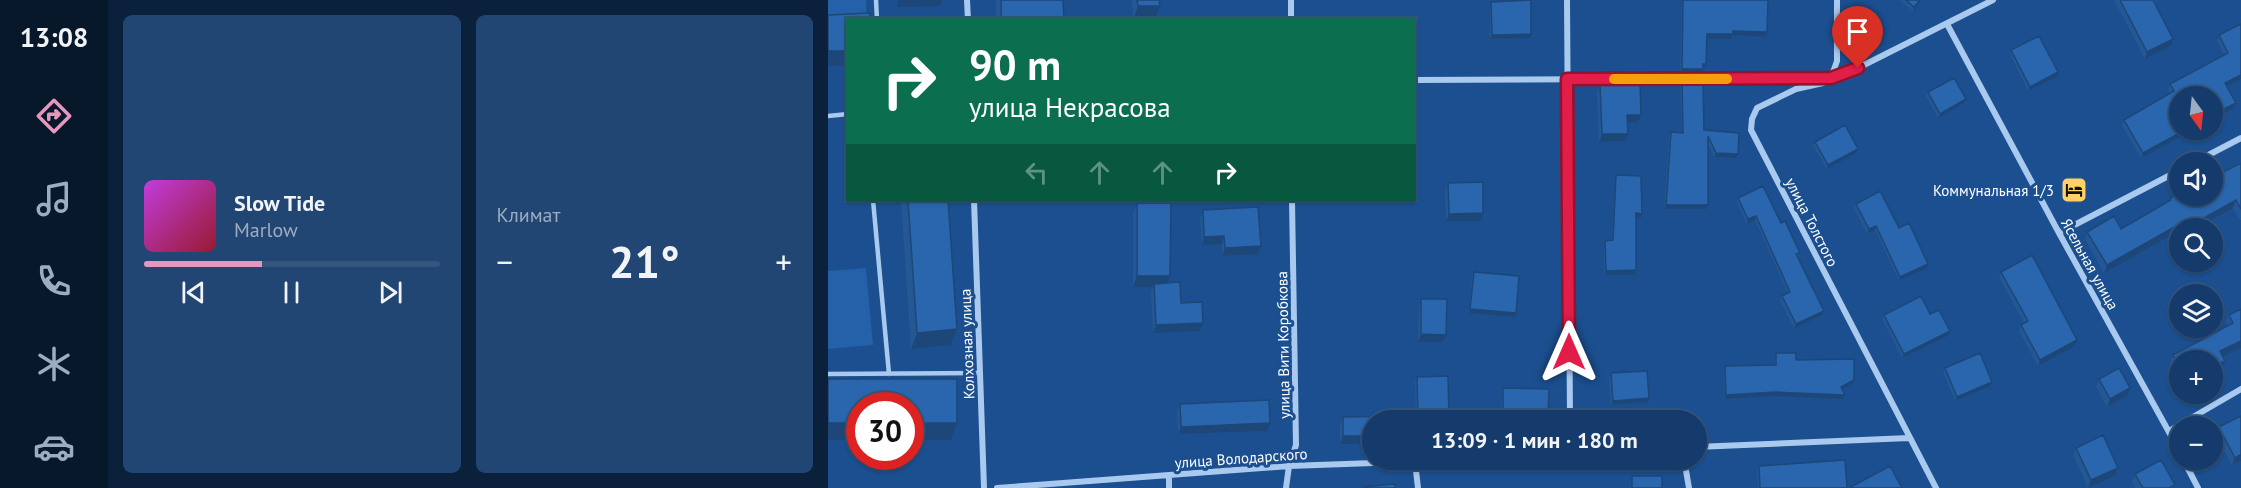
<!DOCTYPE html>
<html lang="ru">
<meta charset="utf-8">
<style>
:root{--surface:#143b6b;--page:#214673;--text:#f1f3f6;--muted:#9dadc1;--line:#33557e;--accent:#e797bd}
body{margin:0;font-family:"PT Sans",sans-serif;background:var(--page);color:var(--text);height:100vh;display:flex;flex-direction:column;font-size:22px;white-space:nowrap}
*{box-sizing:border-box;margin:0}
p{font-size:20px;color:var(--muted)}
.icon{flex:none;width:33px;height:33px;fill:none;stroke:currentColor;stroke-width:2;stroke-linecap:round;stroke-linejoin:round}
.map{position:relative;flex:1;overflow:hidden}
.drawer{display:flex;flex-direction:column;gap:15px;padding:15px;background:#0b203b;width:720px}
.drawer>*{flex:none}
.top-card{position:absolute;left:18px;top:18px;width:570px;height:183px;border-radius:0px;box-shadow:0 2px 4px #0004,0 0 0 2px var(--line);background:#0b6e4f;color:#fff;overflow:hidden}
.needle{width:39px;rotate:165deg}
.fabs{position:absolute;left:1341px;top:86px;display:grid;gap:12px}
.fabs a{display:grid;place-items:center;width:54px;height:54px;border-radius:50%;background:var(--surface);box-shadow:0 2px 4px #0004,0 0 0 2px var(--line);font-size:30px}
.speed{position:absolute;left:18px;top:392px;display:flex;gap:12px;font-size:30px;font-weight:700;text-align:center}
.speed>*{display:grid;place-content:center;width:78px;height:78px;border-radius:50%;background:var(--surface);box-shadow:0 2px 4px #0004,0 0 0 2px var(--line);line-height:1}
.speed .limit{border:9px solid #d22;background:#fff;color:#111}
.pin{position:absolute;display:grid;place-items:center;width:51px;height:51px;color:#fff;margin:-62px -26px;border-radius:50% 50% 50% 0;rotate:-45deg;box-shadow:0 0 6px #0007}
.pin .icon{rotate:45deg}
.me{position:absolute;width:66px;margin:-33px;rotate:0deg;stroke-linejoin:round;filter:drop-shadow(0 0 4px #0008)}
.turn{display:flex;align-items:center;gap:21px;height:126px;padding:0 24px;font-size:27px}
.turn .icon{width:78px;height:78px;stroke-width:2.5}
.turn b{display:block;font-size:42px;line-height:51px}
.lanes{display:flex;align-items:center;height:57px;padding:0 24px;background:#0003;justify-content:center;gap:30px;direction:ltr}
.lanes .off{opacity:.35}
.big{font-size:45px;font-weight:700;line-height:1.1}
.drawer .tile{flex:1;display:flex;flex-direction:column;justify-content:center;gap:9px;min-width:0;padding:0 21px;border-radius:9px;background:var(--page)}
.song{display:flex;align-items:center;gap:18px}
.cover{width:72px;height:72px;border-radius:9px;background:linear-gradient(135deg,hsl(290 70% 55%),hsl(350 70% 35%))}
.played{height:6px;border-radius:3px;background:linear-gradient(90deg,var(--accent) 40%,var(--line) 40%)}
.keys{display:flex;justify-content:space-around;direction:ltr}
.heat{display:flex;justify-content:space-between;align-items:center;font-size:33px;direction:ltr}
.drawer .tiles{flex:1;display:grid;gap:15px;grid-template-columns:repeat(2,1fr)}
.trip{position:absolute;left:534px;top:410px;width:345px;height:60px;border-radius:30px;background:var(--surface);box-shadow:0 2px 4px #0004,0 0 0 2px var(--line);font-weight:700;line-height:60px;text-align:center}
main{display:flex;flex:1;min-height:0}
.dock{display:flex;flex-direction:column;width:108px;justify-content:space-around;align-items:center;background:#08182b;color:var(--muted)}
.dock .icon{width:42px;height:42px}
.dock .active{color:var(--accent)}
.dock b{font-size:27px;color:var(--text)}
.map>svg:first-child{display:block}
.green{fill:#2461a8}
.lines{fill:none;stroke-linecap:round;stroke-linejoin:round}
.lane{stroke:#a9c9ee;stroke-width:4.5}
.street{stroke:#a9c9ee;stroke-width:6}
.wall{fill:#245895}
.shaded-wall{fill:#1d4779}
.building{fill:#2a66ad;stroke:#1d4779;stroke-width:1.5}
.route-casing{stroke:#92132f;stroke-width:15}
.route{stroke:#e11d48;stroke-width:10}
.slow{stroke:#f59e0b;stroke-width:10}
.labels{text-anchor:middle;dominant-baseline:central;stroke-width:6;stroke-linejoin:round;paint-order:stroke}
.poi-label{font-size:15px;fill:#fff;stroke:#1b4f8f;text-anchor:end}
.street-label{font-size:15px;fill:#fff;stroke:#1b4f8f}
</style>
<main>
<nav class="dock">
<b>13:08</b>
<svg class="icon active" aria-label="directions" viewBox="0 0 24 24"><path d="M12 3l9 9-9 9-9-9zM9 14v-3h6M13 9l2 2-2 2"/></svg>
<svg class="icon" aria-label="music" viewBox="0 0 24 24"><path d="M9 18V5l10-2v13"/><circle cx="6" cy="18" r="3"/><circle cx="16" cy="16" r="3"/></svg>
<svg class="icon" aria-label="phone" viewBox="0 0 24 24"><path d="M5 4h4l2 5-3 2q2 4 5 5l2-3 5 2v4C11 20 4 13 5 4z"/></svg>
<svg class="icon" aria-label="climate" viewBox="0 0 24 24"><path d="M12 3v18M4 7l16 10M4 17L20 7"/></svg>
<svg class="icon" aria-label="car" viewBox="0 0 24 24"><path d="M5 17H2v-5l4-1 3-4h7l3 4 3 1v5h-3M9 17h6M6 11h13"/><circle cx="7" cy="17" r="2"/><circle cx="17" cy="17" r="2"/></svg>
</nav>
<section class="drawer">
<div class="tiles">
<div class="tile">
<div class="song"><i class="cover"></i><div><b>Slow Tide</b><p>Marlow</p></div></div>
<div class="played"></div>
<div class="keys"><svg class="icon" aria-label="previous" viewBox="0 0 24 24"><path d="M18 5L8 12l10 7zM5 5v14"/></svg><svg class="icon" aria-label="pause" viewBox="0 0 24 24"><path d="M8 5v14M16 5v14"/></svg><svg class="icon" aria-label="next" viewBox="0 0 24 24"><path d="M6 5l10 7-10 7zM19 5v14"/></svg></div>
</div>
<div class="tile"><p>Климат</p>
<div class="heat"><a>−</a><b class="big">21°</b><a>+</a></div>
</div>
</div>
</section>
<div class="map">
<svg width="1413" height="488" viewBox="0 0 1413 488">
<rect width="100%" height="100%" fill="#1b4f8f"/>
<path class="green" d="M0,0H38L39,19L0,22Z
M38,268L45,345L0,349V271Z"/>
<g class="lines">
<path class="lane" d="M48,0L49,20
M0,116L20,114
M45,200L61,374
M0,374L152,373"/>
<path class="street" d="M139,0L140,20
M739,0L742,420
M1009,0V61L1003,78L995,83L968,89L929,108L924,119L923,130L1108,488
M463,20V0
M1119,24L1231,233L1352,452
M586,80L1003,78L1030,68L1165,0
M1367,162L1413,138
M146,200L156,488
M1231,233L1352,170
M1341,431L1413,389
M868,447L1081,438
M856,459L861,488
M1355,459L1370,488
M587,462L590,488
M341,475V488
M169,488L461,466L658,459
M458,488L461,466L468,445L464,200"/>
</g>
<path class="wall" d="M168,0H235L236,20H168Z
M304,0H331L327,19L305,20Z
M854,0H940L939,32L937,37L904,35L903,39H878L876,69H875L873,73H852Z
M1071,0H1093L1085,11Z
M1286,0H1331L1327,2L1343,46L1317,59Z
M663,2L702,38L662,39V6Z
M1413,24L1399,86L1408,103L1406,108L1384,120V96L1313,158L1294,126L1296,120L1342,94L1340,90L1342,84L1396,55L1389,41L1391,35Z
M1183,50L1229,77L1200,91L1182,54Z
M854,80L876,130L908,158L886,157L880,144V205L878,209H836L841,136L843,132H854L852,84Z
M772,84L813,115L810,122L800,123V134L797,141L771,142L769,92Z
M1100,92L1138,99L1136,103L1110,118L1098,96Z
M987,142L1028,153L999,169L985,146Z
M1413,163V220H1412L1405,208L1369,228H1352L1276,273L1257,239L1259,232L1293,229L1341,201L1342,198L1384,195Z
M788,175L814,214L813,218L808,217L807,275H776V245L777,241L784,240L787,179Z
M620,183L655,213L653,221H618L617,191Z
M910,198L953,223L972,253L970,257L996,311L994,315L966,329L952,300L954,296L960,293L927,220L919,224L909,202Z
M73,200H120L129,329L123,345L83,349Z
M309,203L340,283L353,303L375,323L372,331L325,333L323,292L325,287H305V214Z
M1028,204L1071,228L1099,268L1071,281L1047,230L1039,234L1026,208Z
M375,210L430,254L394,256V244L374,245L372,218Z
M646,272L687,317L641,313L644,276Z
M1173,272L1249,340L1247,346L1210,366L1191,331L1193,325L1196,323L1171,277Z
M593,299L618,335L615,342H590L591,306Z
M1413,309V348L1395,356L1397,361L1394,368L1384,374V360H1352V380L1342,363L1345,355L1400,326L1398,322L1401,315Z
M1102,314L1121,335L1074,358L1054,319L1056,315Z
M948,353L1026,380L1024,384L1014,389L1015,399L946,396L897,399L896,371L897,366L946,365L947,357Z
M1117,368L1162,386L1127,401L1115,372Z
M783,373L821,398L820,402L783,405L781,377Z
M589,377L620,420H588L587,381Z
M1271,379L1299,396L1279,407L1268,387Z
M675,388L720,411L719,415L673,414L674,393Z
M352,404L439,431L350,434L349,412Z
M573,416L512,444V425L515,417Z
M1413,416V461L1404,465L1388,435L1391,427Z
M1248,448L1290,468L1287,476L1260,488L1245,455Z
M931,466L1019,488H930L929,471Z
M1307,474L1346,488H1307L1304,482Z"/>
<path class="shaded-wall" d="M71,0H114L112,6L69,7Z
M1092,0H1093L1085,11L1086,7Z
M310,6H332L327,19L305,20Z
M905,31L939,32L937,37L904,35L903,39H877L879,34Z
M703,34L702,38L662,39L664,35Z
M1345,39L1343,46L1317,59L1319,52Z
M0,51H20V66H0Z
M875,64H878L873,73H852L854,69Z
M1230,72L1229,77L1200,91L1202,87Z
M1413,75V79L1395,88L1397,83Z
M1138,99L1136,103L1110,118L1112,114Z
M1408,103L1406,108L1384,120V115Z
M799,115H813L810,122L796,123Z
M1359,129H1367L1313,158L1315,153Z
M774,134H800L797,141L771,142Z
M1030,149L1028,153L999,169L1000,165Z
M888,153L910,154L908,158L886,157Z
M1408,200L1405,208L1369,228H1358Z
M838,205H880L878,209H836Z
M655,213L653,221H618L621,214Z
M808,213L814,214L813,218L806,217Z
M928,216L927,220L919,224L920,219Z
M1355,222L1353,228H1352V230L1276,273L1279,265Z
M1048,226L1047,230L1039,234L1041,229Z
M396,236L394,244L374,245L376,237Z
M433,246L430,254L394,256L397,248Z
M1100,264L1099,268L1071,281L1072,277Z
M808,270L807,275H776L778,271Z
M309,276H342L338,287L326,284L325,287H305Z
M642,309L688,313L687,317L641,313Z
M996,311L994,315L966,329L968,324Z
M375,323L372,331L325,333L328,325Z
M129,329L123,345L83,349L89,333Z
M1122,331L1121,335L1074,358L1076,354Z
M593,334L618,335L615,342H590Z
M1249,340L1247,346L1210,366L1212,360Z
M1413,341V348L1389,359L1392,351Z
M1397,361L1394,368L1384,374V367Z
M1026,380L1024,384L1012,391L1013,387Z
M1164,382L1162,386L1127,401L1129,397Z
M1302,388L1299,396L1279,407L1282,399Z
M947,392L1017,395L1015,399L946,396L897,399L898,395Z
M821,398L820,402L783,405L785,401Z
M675,410L720,411L719,415L673,414Z
M590,418H621L620,420H589Z
M0,423H32V440H0Z
M82,423H129L123,440H82Z
M442,423L439,431L350,434L353,427Z
M515,436H544V444H512Z
M1413,454V461L1404,465L1407,458Z
M1290,468L1287,476L1260,488L1263,480Z"/>
<path class="building" d="M173,0H235L236,20H173Z
M309,0H331L332,6H310Z
M703,0V34L664,35L663,2Z
M855,0H940L939,32L905,31V34H879L878,64H875V69H854Z
M1078,0H1092L1086,7Z
M1292,0H1325L1345,39L1319,52Z
M42,13V20H20V51H0V15Z
M1413,24V75L1397,83L1408,103L1384,115V96H1352V129H1359L1315,153L1296,120L1346,91L1342,84L1400,53L1391,35Z
M1211,36L1230,72L1202,87L1183,50Z
M1126,78L1138,99L1112,114L1100,92Z
M854,80H875L876,130L911,133L910,154L888,153L880,136V205H838L843,132L855,133Z
M812,82L813,115H799L800,134H774L772,84Z
M1017,125L1030,149L1000,165L987,142Z
M1413,163V209L1408,200L1358,228L1355,222L1279,265L1259,232L1286,216L1293,229L1343,200L1342,198L1352,193V195H1384V178Z
M788,175L813,176L814,214L808,213V270L778,271L777,241L785,240Z
M655,182V213L621,214L620,183Z
M935,186L953,223L957,221L972,253L968,254L996,311L968,324L954,296L962,292L928,216L920,219L910,198Z
M1052,191L1071,228L1081,223L1100,264L1072,277L1048,226L1041,229L1028,204Z
M80,200H120L129,329L89,333Z
M309,203H343L342,276H309Z
M430,207L433,246L397,248L396,236L376,237L375,210Z
M1204,255L1249,340L1212,360L1193,325L1200,321L1173,272Z
M646,272L691,276L688,313L642,309Z
M352,282L353,303L374,302L375,323L328,325L326,284Z
M1093,296L1102,314L1111,310L1122,331L1076,354L1056,315Z
M593,299H619L618,335L593,334Z
M1413,309V341L1392,351L1397,361L1384,367V360H1352V367L1345,355L1405,323L1401,315Z
M948,353H968V360L1026,359V380L1013,387L1017,395L947,392L898,395L897,366L948,365Z
M1152,353L1164,382L1129,397L1117,368Z
M1291,368L1302,388L1282,399L1271,379Z
M819,371L821,398L785,401L783,373Z
M620,376L621,418H590L589,377Z
M0,379H129V423H82V405H32V423H0Z
M675,388L721,389L720,411L675,410Z
M441,400L442,423L353,427L352,404Z
M573,416L574,420H544V436H515V417Z
M1413,416V454L1407,458L1391,427Z
M1275,435L1290,468L1263,480L1248,448Z
M1017,460L1019,488H932L931,466Z
M1333,460L1347,485L1341,488H1315L1307,474Z
M1062,466L1074,488H1021Z
M804,476H834V488H804Z
M567,484V488H535V487Z"/>
<g class="lines">
<g class="route-casing">
<path id="route" d="M741,352L739,79L1003,78L1030,68"/>
</g>
<use href="#route" class="route"/>
<path class="slow" d="M786,79H899"/>
</g>
<defs>
<g id="hotel-square" transform="scale(1.35)"><rect x="-9" y="-9" width="18" height="18" rx="4" fill="#ffd166" stroke="#1b4f8f"/><path d="M-6-4.5h1.5V1H6V5H4.5V3h-9V5H-6ZM-4 0a1.8 1.8 0 1 1 3.6 0ZM.5 0V-2.5h3Q6-2.5 6 0Z" fill="#111"/></g>
</defs>
<g fill-rule="evenodd">
<use href="#hotel-square" x="1246" y="190"/>
</g>
<g class="labels">
<g class="poi-label">
<text x="1226" y="190">Коммунальная 1/3</text>
</g>
<g class="street-label">
<text transform="translate(984 222) rotate(63)">улица Толстого</text>
<text transform="translate(1262 264) rotate(61)">Ясельная улица</text>
<text transform="translate(139 344) rotate(-92)">Колхозная улица</text>
<text transform="translate(455 345) rotate(-91)">улица Вити Коробкова</text>
<text transform="translate(413 458) rotate(-4)">улица Володарского</text>
</g>
</g>
</svg>
<div class="fabs">
<a><svg class="needle" viewBox="-14 -14 28 28"><path d="M0-13l5 13h-10z" fill="#e53935"/><path d="M0 13l5-13h-10z" fill="#9dadc1"/></svg></a>
<a><svg class="icon" aria-label="sound" viewBox="0 0 24 24"><path d="M4 9h4l5-4v14l-5-4H4zM17 9q2 3 0 6"/></svg></a>
<a><svg class="icon" aria-label="search" viewBox="0 0 24 24"><circle cx="10" cy="10" r="6"/><path d="M15 15l6 6"/></svg></a>
<a><svg class="icon" aria-label="layers" viewBox="0 0 24 24"><path d="M12 4l9 5-9 5-9-5zM3 14l9 5 9-5"/></svg></a>
<a>+</a>
<a>−</a>
</div>
<div class="speed"><div class="limit">30</div></div>
<div class="pin" style="left:1030px;top:68px;background:#d93025"><svg class="icon" aria-label="arrive" viewBox="0 0 24 24"><path d="M6 21V4h12l-3 4 3 4H6"/></svg></div>
<svg class="me" style="left:741px;top:352px" viewBox="-20 -20 40 40"><path d="M0-17L14 15 0 8-14 15z" fill="#e11d48" stroke="#fff" stroke-width="4"/></svg>
<div class="trip">13:09 · 1 мин · 180 m</div>
<div class="top-card">
<div class="turn"><svg class="icon" aria-label="right" viewBox="0 0 24 24"><path d="M7 20v-9h11M14 6l5 5-5 5"/></svg><div><b>90 m</b>улица Некрасова</div></div>
<div class="lanes"><svg class="icon off" aria-label="left" viewBox="0 0 24 24"><path d="M17 20v-9H6M10 6l-5 5 5 5"/></svg><svg class="icon off" aria-label="ahead" viewBox="0 0 24 24"><path d="M12 20V5M6 11l6-6 6 6"/></svg><svg class="icon off" aria-label="ahead" viewBox="0 0 24 24"><path d="M12 20V5M6 11l6-6 6 6"/></svg><svg class="icon" aria-label="right" viewBox="0 0 24 24"><path d="M7 20v-9h11M14 6l5 5-5 5"/></svg></div>
</div>
</div>
</main>
